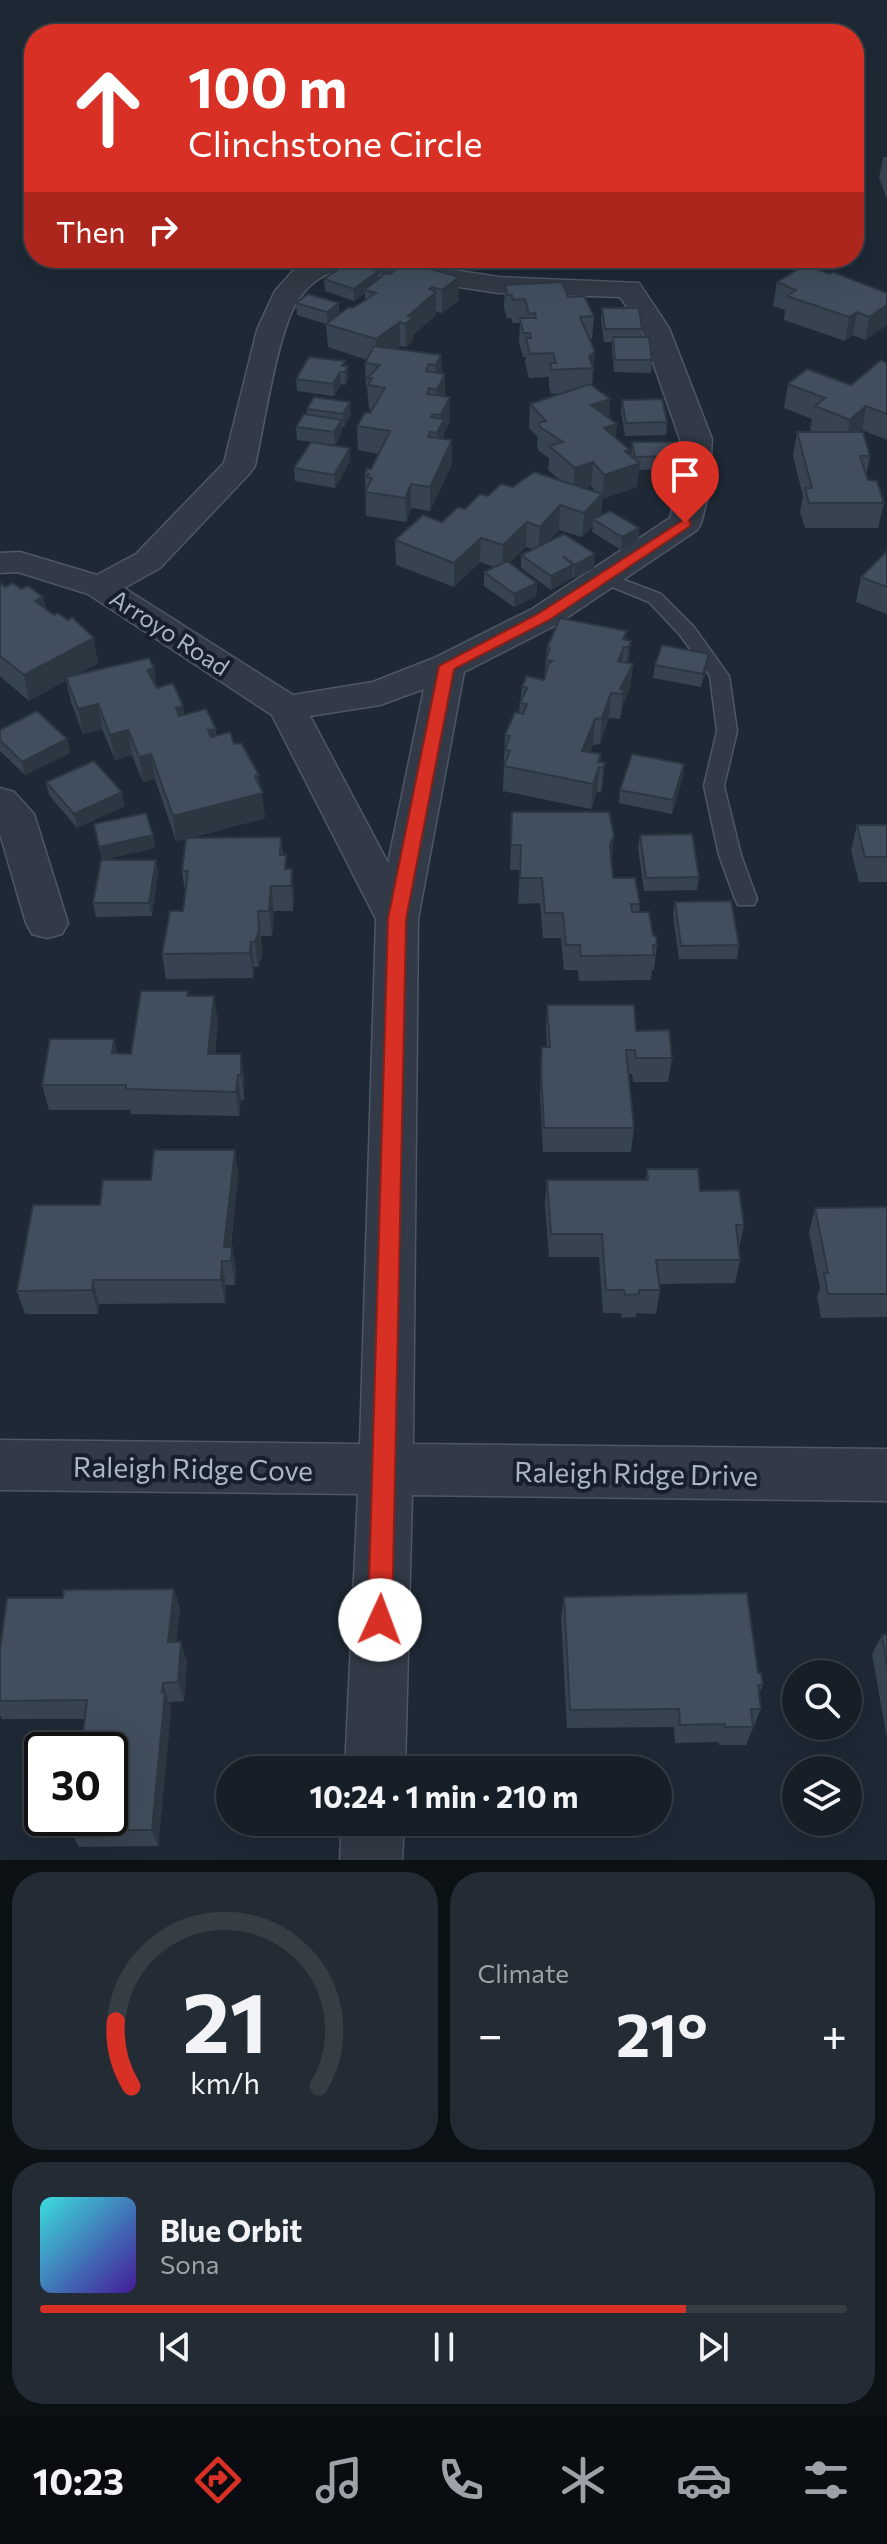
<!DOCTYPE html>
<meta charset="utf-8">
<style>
:root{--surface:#161f28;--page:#232c34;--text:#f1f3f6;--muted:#9ea2a8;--line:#353d45;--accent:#d93025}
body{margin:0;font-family:Commissioner,sans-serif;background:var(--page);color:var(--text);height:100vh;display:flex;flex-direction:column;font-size:30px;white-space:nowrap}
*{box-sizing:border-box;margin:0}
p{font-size:26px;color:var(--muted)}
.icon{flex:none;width:44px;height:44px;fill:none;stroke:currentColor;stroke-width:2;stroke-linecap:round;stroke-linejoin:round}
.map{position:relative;height:1860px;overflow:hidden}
.details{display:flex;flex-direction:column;gap:12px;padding:12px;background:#0c1116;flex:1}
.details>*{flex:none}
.hud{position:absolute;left:24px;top:24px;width:840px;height:244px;border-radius:32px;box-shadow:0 8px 32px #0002,0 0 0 2px var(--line);background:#d93025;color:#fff;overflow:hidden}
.controls{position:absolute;left:782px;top:1660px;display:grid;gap:16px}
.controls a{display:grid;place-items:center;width:80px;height:80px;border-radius:50%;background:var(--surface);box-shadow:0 8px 32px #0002,0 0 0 2px var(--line);font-size:40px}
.speed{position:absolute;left:24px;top:1732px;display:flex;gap:16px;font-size:40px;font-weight:700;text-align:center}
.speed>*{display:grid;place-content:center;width:104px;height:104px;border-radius:50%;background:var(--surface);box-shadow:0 8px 32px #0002,0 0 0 2px var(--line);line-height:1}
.speed .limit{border:4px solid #111;border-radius:12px;background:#fff;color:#111}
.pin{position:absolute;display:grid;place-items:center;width:68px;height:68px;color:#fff;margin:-82px -34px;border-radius:50% 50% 50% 0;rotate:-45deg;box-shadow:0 0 8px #0007}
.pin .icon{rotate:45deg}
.me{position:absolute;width:88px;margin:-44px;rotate:2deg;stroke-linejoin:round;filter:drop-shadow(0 0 6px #0008)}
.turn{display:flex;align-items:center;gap:28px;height:168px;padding:0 32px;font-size:36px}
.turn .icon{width:104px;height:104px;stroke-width:2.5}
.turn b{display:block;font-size:56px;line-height:68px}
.then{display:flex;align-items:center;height:76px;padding:0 32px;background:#0003;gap:16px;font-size:30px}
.big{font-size:60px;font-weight:700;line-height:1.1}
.details .tile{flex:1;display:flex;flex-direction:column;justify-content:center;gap:12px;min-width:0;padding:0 28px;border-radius:32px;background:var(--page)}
.details .dial{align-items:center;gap:0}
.dial svg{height:208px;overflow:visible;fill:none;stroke:var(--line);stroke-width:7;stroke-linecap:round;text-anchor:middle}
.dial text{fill:var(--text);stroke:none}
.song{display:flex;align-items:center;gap:24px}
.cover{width:96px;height:96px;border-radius:12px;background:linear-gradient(135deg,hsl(180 70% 55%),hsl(260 70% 35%))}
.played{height:8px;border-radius:4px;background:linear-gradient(90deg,var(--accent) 80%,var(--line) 80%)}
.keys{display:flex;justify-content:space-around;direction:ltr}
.heat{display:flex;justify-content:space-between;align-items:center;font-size:44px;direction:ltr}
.details .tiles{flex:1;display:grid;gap:12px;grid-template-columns:1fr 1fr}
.tile:last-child{grid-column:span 2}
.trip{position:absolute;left:216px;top:1756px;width:456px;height:80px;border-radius:40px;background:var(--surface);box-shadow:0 8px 32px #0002,0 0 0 2px var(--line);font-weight:700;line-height:80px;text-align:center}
.dock{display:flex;height:128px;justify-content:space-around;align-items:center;background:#090c10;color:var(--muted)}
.dock .icon{width:56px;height:56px}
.dock .on{color:var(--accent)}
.dock b{font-size:36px;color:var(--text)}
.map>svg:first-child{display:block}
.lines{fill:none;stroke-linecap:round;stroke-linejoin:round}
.service-casing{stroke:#4e5864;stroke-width:3}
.minor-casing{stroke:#4e5864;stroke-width:3}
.service{fill:#313a46;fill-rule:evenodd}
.minor{fill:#313a46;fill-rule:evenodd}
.wall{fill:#374350;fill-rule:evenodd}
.shaded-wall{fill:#2d3741}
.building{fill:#404e5d;stroke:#2d3741;stroke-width:2}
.route{fill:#d93025;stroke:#8d1f18;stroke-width:2}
.labels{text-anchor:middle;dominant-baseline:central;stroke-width:8;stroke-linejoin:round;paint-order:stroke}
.street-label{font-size:24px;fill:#aab5c3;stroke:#17202a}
.near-street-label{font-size:28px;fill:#aab5c3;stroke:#17202a}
</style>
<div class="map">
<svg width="887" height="1860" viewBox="0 0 887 1860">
<rect width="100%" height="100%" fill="#1e2935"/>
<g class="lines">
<g class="service-casing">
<path id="service" d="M606,573L661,594L694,627L729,676L737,731L724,786L741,855L757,899L754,905H738L735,899L719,855L704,786L717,731L710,676L680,635L649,602L600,582L597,578L600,574Z"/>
</g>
<g class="minor-casing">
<path id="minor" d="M312,258H374L499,277L639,283L669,328L712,439L708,496L701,523L697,530L556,625L464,672L418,919L413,1444L887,1449V1501L412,1495L405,1770H345L358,1494L0,1490V1440L360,1444L376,919L272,715L88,594L18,572L0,573V553L20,552L97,575L136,554L224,463L257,330L275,291L292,272ZM346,270L499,293L620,297L641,328L680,439L676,496L670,518L532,609L434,658L373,682L293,695L124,588L160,568L250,473L255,466C264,426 278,326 300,297C312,281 326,271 346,270ZM424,689L388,863L310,716L380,705Z
M0,788L14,792L34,814L68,923L62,934L47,938L32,934L26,923L0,834Z
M342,1822H404L402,1860H340Z"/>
</g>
<use href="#service" class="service"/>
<use href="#minor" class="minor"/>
</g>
<path class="wall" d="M883,157H887V199L879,178Z
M768,258H826L824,270H819L887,293V325L865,340L853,335L845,341L784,320L785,310L773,306L777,282L796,270H772Z
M406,262L459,300L442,313L436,311V315L413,335V341L406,347L400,346L396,349L441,355L442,373L450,421L444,434V439L452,440V464L430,511L411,508L406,522L366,516L365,474L371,469L379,454L358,450L357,426L372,410L369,409L367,387H366L365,363L367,360L328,347L326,324L297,315L296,303H339V314L353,308L365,300V293L354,301L325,291L324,279H378L390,274Z
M505,285L568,297L594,316L592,339H589L595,352L592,385L610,399L609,418L616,438L631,456L632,442L679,456L678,469L639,470L637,487L602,499L601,516L639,528L638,541L621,550L592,532L593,526L582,537L559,530L547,542L594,568L574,578L572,577V578L551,590L521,568V555L533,549L526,547L509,563L537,583L536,596L514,607L484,586V572L494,567L480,562L454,587L396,565L395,540L442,522L488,496L513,487L560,480L548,470L549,458L539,451L537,447L538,437L529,428L530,404L561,393L551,394L549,387V377L529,378L525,362L526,357H523L519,342L520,323H513L511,318H507L504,308ZM591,486L596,492L585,489Z
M602,308L642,329L641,337L652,360L651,373L614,372L612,349V342H604L601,320Z
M887,363V440L862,430L859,432L870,456L866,476L868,480L884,503L878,528H805L800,512L803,496L793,456L797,432H815L810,430L812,419L784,408L788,384L851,385Z
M345,366H348V379L345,385L341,384L334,396L297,391L296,379Z
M622,400L667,422L666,435L625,436L621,412Z
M307,409L351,415L344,427H342V432L335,445L297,440L296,427L307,415Z
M350,448V461L335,488L295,481L294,468Z
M887,551V614L856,602L861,577Z
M0,583L5,587L21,589L43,597L46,609L98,663L77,674L154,668L156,686L183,706L184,715L216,736L234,744L261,788L265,818L190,838L281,837L283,855L294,894L293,911H274L272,936H261L262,956L258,967H254L253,978L166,979L162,954L183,911L185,892L182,871L186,839L176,841L155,779L143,782L132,755L115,760L102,729L83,734L71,702L66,680L29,701L0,676Z
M626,640L631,641L628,663L633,664L630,689L623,704L620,719L609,718L600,744L593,745L590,752L600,762L605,763L602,788L601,793L597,792L591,809L503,791L505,735L519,713L522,686L544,680L547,648Z
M709,654L707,668L701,687L653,678L655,665Z
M0,730L67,739L70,753L25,775L0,751Z
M684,764L683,777L672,814L619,803L620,790Z
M46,782L125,806L77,828L49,795Z
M512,812L612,860L613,878L640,904L639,912L657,945L654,970H652L651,980L579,981L578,970H564L561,938H543L540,903L518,904L520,870H510Z
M94,824L155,848L102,860H156L158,873L152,916L96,917L93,903L102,860Z
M857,825H887V882H859L851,850Z
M640,835L699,877L697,890L644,891L638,848Z
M675,902L739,945L737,959H679L673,915Z
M189,996L218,1021L215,1054H241L244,1079V1100H241L239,1116L131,1114L130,1110H49L42,1085L114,1039L117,1053L131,1054Z
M547,1005L636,1031L672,1058L668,1082H633L632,1074H629L634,1128L631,1152H543L540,1095L542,1047H547L546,1029Z
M235,1150L238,1175L231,1247H232L236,1270L235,1285H226L225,1303L99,1304L98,1314H25L17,1291L100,1205L151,1180Z
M647,1169L700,1191L744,1225L739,1249L740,1260L735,1283L659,1284L660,1290L656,1314L636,1313V1317L622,1318L621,1313H603L599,1257H549L545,1204L547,1180H645Z
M887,1207V1317L821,1318L817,1296L820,1288L809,1232L815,1208Z
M174,1589L180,1609L176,1642L187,1662L184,1701L169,1702L171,1711L158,1846L79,1847L70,1830L85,1719H2L0,1715V1649L63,1598Z
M564,1597L758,1673L763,1685L759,1694L761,1709L746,1745H719V1742L675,1743L674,1727L567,1728L561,1617Z
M882,1635H887V1739L872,1654Z"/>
<path class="shaded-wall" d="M861,171L857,193L854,195V175Z
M378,271V283L364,290L365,293L354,301V289Z
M459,277V300L442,313V290Z
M432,287V295L436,292V315L413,335V341L406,347L405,324L408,316Z
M339,303V316L328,325L327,312Z
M887,305V325L865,340L869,317Z
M857,312L853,335L845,341L849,317Z
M400,322V346L377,363L376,339Z
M595,352L593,376H592L593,368L589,356Z
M441,355L442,378L436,389V365Z
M345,361V372L348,366V379L345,385V372L342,366Z
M340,372L341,384L334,396L333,384Z
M445,374V397L437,413V390Z
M450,397V421L444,434V443L437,457V433L441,424V415Z
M610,399L608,423L591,405Z
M350,402L351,415L344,427L343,414Z
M866,406L862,430L846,444L850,420Z
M342,420V432L335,445L334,432Z
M617,424L615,448L604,428Z
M452,440V464L430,511V487Z
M350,448V461L335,488L334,475Z
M630,450L628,466L640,463L637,487L602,499L604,475L625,451Z
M593,462L591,486L573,492L575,468Z
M411,484V508L406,522L405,498Z
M602,494L600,519H593V526L582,537L584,513Z
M560,505L559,530L538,551L540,527Z
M527,522L526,547L502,570L503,545Z
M639,528L638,541L621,550L622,537Z
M481,538L480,562L454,587V563Z
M595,554L594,568L574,578L575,565Z
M573,565L572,578L551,590V576Z
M537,583L536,596L514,607V594Z
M43,597L48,622L35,601Z
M627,631L626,647H624L621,672L618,661L623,639Z
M94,638L98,663L29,701L24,675Z
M631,641L628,666L626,672L628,647Z
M709,654L707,668L701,687L703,674Z
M633,664L630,689L623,704L620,719L623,694L620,689Z
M154,668L158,693L147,670Z
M611,693L609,718L600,744L602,718Z
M98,704L102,729L83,734L78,709Z
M183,706L187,731L176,708Z
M595,719L593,745L580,776L582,751Z
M216,729L219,754L208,730Z
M128,730L132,755L115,760L110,735Z
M67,739L70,753L25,775L22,762Z
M151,754L155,779L143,782L139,757Z
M601,754L597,792L591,809L593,784Z
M605,763L602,788L601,793L603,768Z
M684,764L683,777L672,814L673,800Z
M259,775L265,818L176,841L173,816Z
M122,792L125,806L77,828L74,814Z
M153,835L155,848L102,860L99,847Z
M614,836L612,861L610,845Z
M156,860L158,873L152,916L149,903Z
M292,869L294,894L293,911L291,886Z
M271,886L274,911L272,936L269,911Z
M258,911L262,956L258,967L255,942Z
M251,942L254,967L253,978L250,953Z
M214,996L218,1021L212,1079L208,1054Z
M114,1039L119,1064L112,1053Z
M241,1054L244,1079V1100L241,1075Z
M238,1075L241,1100L239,1116L236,1092Z
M235,1150L238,1175L229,1261L224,1247Z
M232,1247L236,1270L235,1285L231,1261Z
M222,1261L226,1285L225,1303L221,1280Z
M93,1280L99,1304L98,1314L92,1290Z
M174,1589L180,1609L174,1662L168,1642Z
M181,1642L187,1662L184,1701L178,1682Z
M163,1683L171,1711L158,1846L152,1830Z"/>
<path class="building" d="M854,169L861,171L854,175Z
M349,262L378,271L354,289L324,279Z
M406,262L459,277L442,290L432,287L429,289L436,292L408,316L413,318L405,324L400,322L376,339L326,324L349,307L353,308L376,293L364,290L386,273L390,274Z
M805,265L830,274L833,272L887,293V305L869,317L857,312L849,317L787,296L796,290L777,282Z
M562,282L568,297L584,296L594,316L580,317L595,352L589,356L593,368L552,370L550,363H556L553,353L530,354L526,338H531L530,333H523L520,318H536L535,313L529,314L525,299L513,300L512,295H507L505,285Z
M308,294L339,303L327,312L296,303Z
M602,308H639L642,329H605Z
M613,337H649L652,360H615Z
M374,346L441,355L436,365L429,364L426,371L445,374L437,390L429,388L427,394L450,397L441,415L433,414L431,417L444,419L437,433L430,432L428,437L452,440L430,487L411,484L405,498L365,492L372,478L367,477L369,474H365L367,468L371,469L390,431L357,426L365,413H370L385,388L368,385L372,378H367L380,365L365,363Z
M309,357L345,361L342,366H348L345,372H340L333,384L296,379Z
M881,360L887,363V414L866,406L850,420L815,406L825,398L788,384L807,369L851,385Z
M590,384L610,399L591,405L617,424L604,428L630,450L625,451L640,463L604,475L593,462L575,468L549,446L563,442L540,427L538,423L546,421L530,404Z
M314,397L350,402L343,414L307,409Z
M662,399L667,422L626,423L622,400Z
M304,414L342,420L334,432L296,427Z
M797,432H863L870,456H860L868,480L877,481L884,503H809L805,488H812Z
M311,442L350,448L334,475L294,468Z
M632,442H676L679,456L635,457Z
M534,472L602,494L584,513L560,505L540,527L527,522L503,545L481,538L454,563L395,540L423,515L442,522L458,507L465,509L480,494L488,496L501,484L513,487Z
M610,511L639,528L622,537L593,519Z
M564,534L595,554L575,565L563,556L573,565L551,576L521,555Z
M887,551V587L861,577Z
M507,561L537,583L514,594L484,572Z
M0,583L5,587L13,583L21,589L28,586L43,597L35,601L54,615L58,613L68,620L72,617L94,638L24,675L0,656Z
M560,618L627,631L623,639L631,641L628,647H624L618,661L633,664L620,689L624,690L623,694L611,693L602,718L595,719L582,751L601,754L598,762L605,763L603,768L599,767L593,784L504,766L510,751L505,749L510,736L505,735L515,712L523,714L527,704L520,703L527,688L522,686L527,676L544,680L548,665L552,661L546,660L550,648H547Z
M662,645L709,654L703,674L655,665Z
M149,658L154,668L147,670L157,688L173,683L183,706L176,708L179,716L206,709L216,729L208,730L211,737L230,732L234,744L241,743L259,775L255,776L263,793L173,816L151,754L139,757L128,730L110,735L98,704L78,709L66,677Z
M37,711L67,739L22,762L0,740V730Z
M632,754L684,764L673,800L620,790Z
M94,761L122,792L74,814L46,782Z
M512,812H609L614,836L610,845L613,878H635L640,904H631L632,912H649L653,936H656L657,945H653L654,955L581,956L580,945H566L563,913H545L542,878H520L521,845H511Z
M146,813L153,835L99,847L94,824Z
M857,825H887V857H865Z
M692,834L699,877L646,878L640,835Z
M281,837L280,855H286L285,869H292L291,886H271L269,911H258L259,931L255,942H251L250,953L162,954L170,911H183L188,871H182L186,838Z
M101,860H156L149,903H93Z
M731,901L739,945L681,946L675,902Z
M141,991H188L187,996H214L208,1054H241V1075H238L236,1092L126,1089V1085H42L50,1039H114L112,1053L131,1054Z
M547,1005H634L636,1031L669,1030L672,1058H636L635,1050H626L634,1128H544L541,1071L542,1047H550Z
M154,1150H235L224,1247H232L231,1261H222L221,1280H93L92,1290L17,1291L33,1205H100L103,1180H151Z
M647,1169H698L700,1191L739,1190L744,1225H736L740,1260H656L660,1290H639V1294L625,1295L624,1290H606L602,1234H551L547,1180H648Z
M887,1207V1294H828L824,1273H828L815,1208Z
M174,1589L168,1642H181L178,1682L163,1683L162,1693H165L152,1830H70L72,1818H110V1750H81L87,1700L0,1701V1649L7,1598H63L64,1590Z
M747,1593L758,1673H761L763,1685H758L761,1709H751L753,1727H725V1724L680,1725L679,1709L570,1710L564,1597Z
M882,1635H887V1665Z"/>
<path class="route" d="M685,519L690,520V526L549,620L454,669L406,919L392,1620L389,1629L380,1633L371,1629L368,1620L388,919L439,666L538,614Z"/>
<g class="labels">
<g class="street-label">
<text transform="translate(170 632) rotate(33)">Arroyo Road</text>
</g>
<g class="near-street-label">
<text transform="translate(193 1468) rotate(1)">Raleigh Ridge Cove</text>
<text transform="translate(636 1473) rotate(1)">Raleigh Ridge Drive</text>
</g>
</g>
</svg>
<div class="controls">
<a><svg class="icon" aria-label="search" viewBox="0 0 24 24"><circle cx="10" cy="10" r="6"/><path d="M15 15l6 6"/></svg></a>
<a><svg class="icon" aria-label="layers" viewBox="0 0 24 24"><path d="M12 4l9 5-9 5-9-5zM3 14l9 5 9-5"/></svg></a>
</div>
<div class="speed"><div class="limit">30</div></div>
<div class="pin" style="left:685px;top:523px;background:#d93025"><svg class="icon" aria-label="arrive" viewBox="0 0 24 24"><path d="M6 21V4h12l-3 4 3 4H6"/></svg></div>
<svg class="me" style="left:380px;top:1620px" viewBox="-20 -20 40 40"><circle r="19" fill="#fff"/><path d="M0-13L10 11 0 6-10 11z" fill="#d93025"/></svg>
<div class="trip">10:24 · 1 min · 210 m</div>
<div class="hud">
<div class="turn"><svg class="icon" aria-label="ahead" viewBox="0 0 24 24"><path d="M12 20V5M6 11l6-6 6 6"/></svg><div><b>100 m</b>Clinchstone Circle</div></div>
<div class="then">Then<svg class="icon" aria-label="right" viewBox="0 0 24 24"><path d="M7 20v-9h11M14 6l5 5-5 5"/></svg></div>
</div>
</div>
<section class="details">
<div class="tiles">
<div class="tile dial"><svg viewBox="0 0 100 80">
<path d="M14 69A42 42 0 1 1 86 69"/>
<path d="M14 69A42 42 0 0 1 8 44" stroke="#d93025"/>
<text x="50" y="56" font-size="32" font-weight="700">21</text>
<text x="50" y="72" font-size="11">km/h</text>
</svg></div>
<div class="tile"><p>Climate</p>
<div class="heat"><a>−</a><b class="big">21°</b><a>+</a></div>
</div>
<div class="tile">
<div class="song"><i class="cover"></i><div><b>Blue Orbit</b><p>Sona</p></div></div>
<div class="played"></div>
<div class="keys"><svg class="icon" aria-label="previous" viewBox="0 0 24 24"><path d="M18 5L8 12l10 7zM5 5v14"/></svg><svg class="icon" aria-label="pause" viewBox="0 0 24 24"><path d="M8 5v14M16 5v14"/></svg><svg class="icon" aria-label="next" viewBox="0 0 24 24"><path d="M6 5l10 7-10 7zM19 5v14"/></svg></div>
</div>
</div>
</section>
<nav class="dock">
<b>10:23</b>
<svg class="icon on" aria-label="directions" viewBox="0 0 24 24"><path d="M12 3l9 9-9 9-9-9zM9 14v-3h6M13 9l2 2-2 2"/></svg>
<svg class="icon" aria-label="music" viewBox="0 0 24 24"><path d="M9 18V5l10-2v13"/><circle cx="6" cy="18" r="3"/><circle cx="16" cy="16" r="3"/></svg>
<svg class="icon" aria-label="phone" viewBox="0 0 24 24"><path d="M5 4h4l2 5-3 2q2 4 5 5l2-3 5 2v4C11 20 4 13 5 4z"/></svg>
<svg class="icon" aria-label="climate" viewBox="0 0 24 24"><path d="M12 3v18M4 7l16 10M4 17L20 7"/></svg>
<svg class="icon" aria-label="car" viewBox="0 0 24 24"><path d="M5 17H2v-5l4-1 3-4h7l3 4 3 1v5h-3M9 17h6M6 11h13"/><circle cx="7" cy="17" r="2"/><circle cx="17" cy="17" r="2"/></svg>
<svg class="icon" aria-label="filters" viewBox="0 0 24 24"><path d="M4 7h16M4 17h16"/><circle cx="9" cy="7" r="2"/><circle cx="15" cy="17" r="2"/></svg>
</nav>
